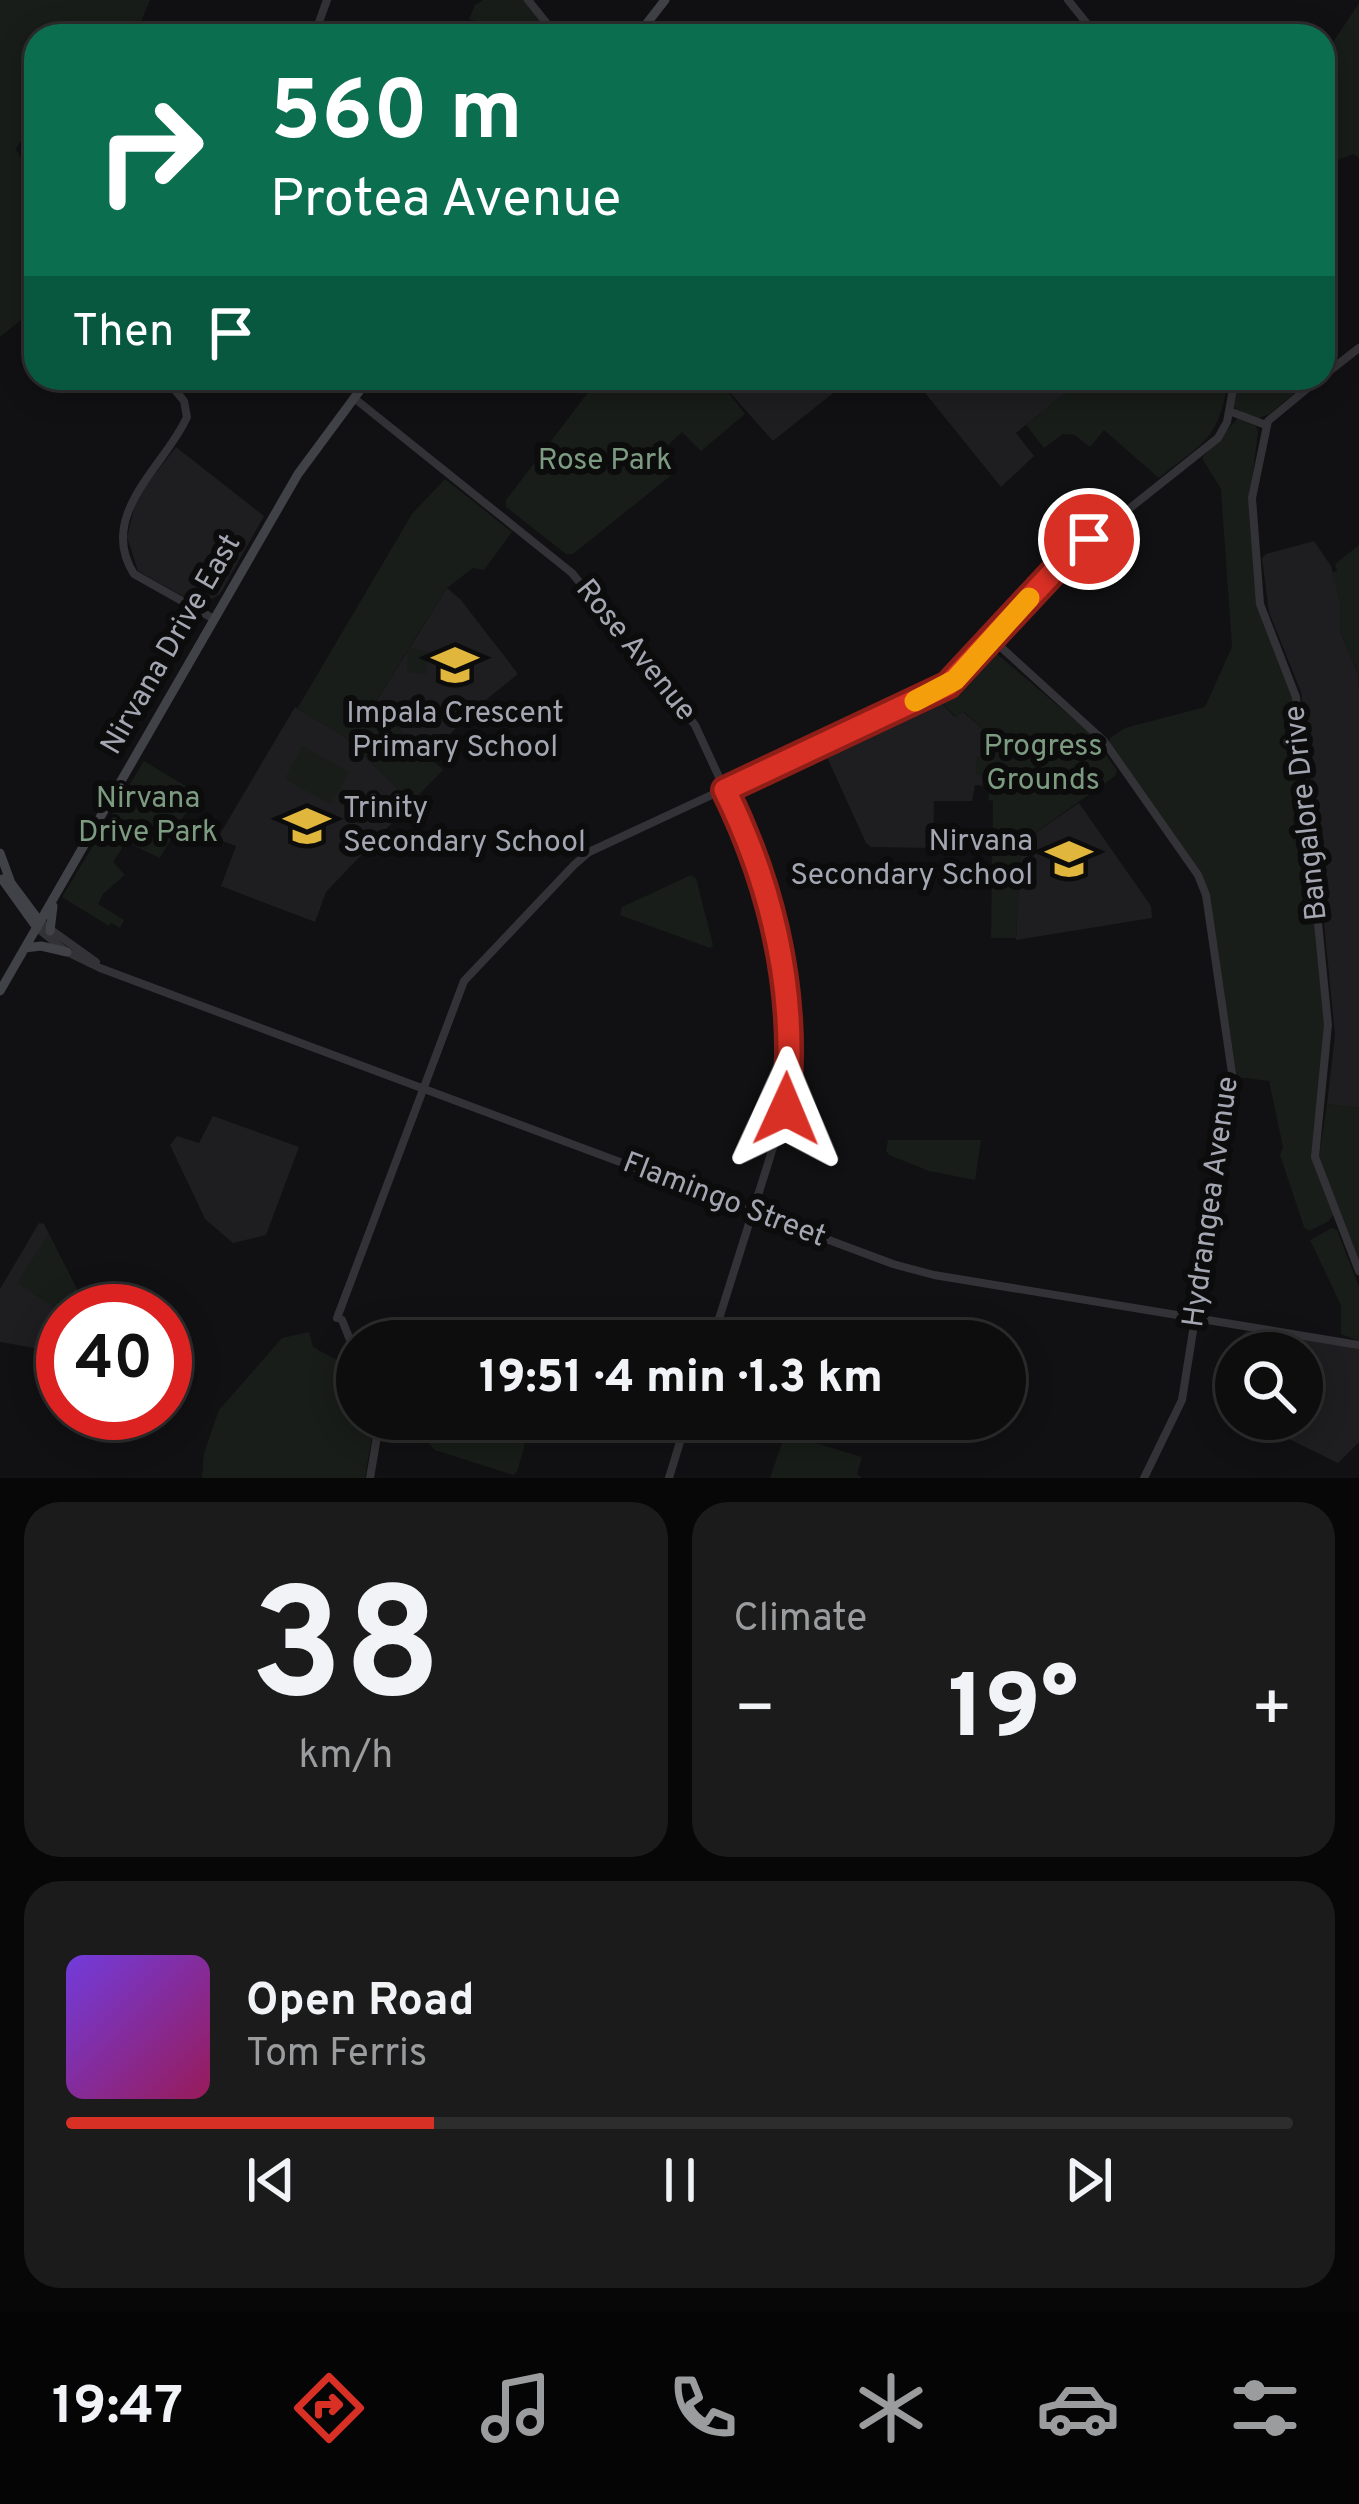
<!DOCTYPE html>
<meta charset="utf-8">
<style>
:root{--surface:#0d0d0e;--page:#1b1b1c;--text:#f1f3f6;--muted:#9a9c9e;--line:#2d2d2e;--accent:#d93025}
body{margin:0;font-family:Overpass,sans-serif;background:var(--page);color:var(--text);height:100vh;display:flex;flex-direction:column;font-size:45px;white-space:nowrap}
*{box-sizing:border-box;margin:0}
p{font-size:39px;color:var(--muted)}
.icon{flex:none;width:66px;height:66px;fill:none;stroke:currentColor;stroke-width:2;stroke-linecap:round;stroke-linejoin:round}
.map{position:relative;height:1478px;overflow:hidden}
.drawer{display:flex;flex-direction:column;gap:24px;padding:24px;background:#070708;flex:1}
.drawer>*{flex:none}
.banner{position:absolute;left:24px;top:24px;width:1311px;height:366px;border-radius:36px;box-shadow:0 6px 30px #0003,0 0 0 3px var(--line);background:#0b6e4f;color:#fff;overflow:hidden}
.fabs{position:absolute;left:1215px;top:1332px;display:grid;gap:24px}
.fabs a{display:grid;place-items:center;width:108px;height:108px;border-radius:50%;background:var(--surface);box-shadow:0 6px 30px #0003,0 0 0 3px var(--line);font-size:60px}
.speed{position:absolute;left:36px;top:1284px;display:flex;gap:24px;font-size:60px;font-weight:700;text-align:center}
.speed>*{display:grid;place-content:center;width:156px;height:156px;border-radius:50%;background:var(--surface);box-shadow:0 6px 30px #0003,0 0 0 3px var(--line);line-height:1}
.speed .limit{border:18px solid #d22;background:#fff;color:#111}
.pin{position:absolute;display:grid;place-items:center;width:102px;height:102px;color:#fff;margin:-51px;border:6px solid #fff;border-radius:50%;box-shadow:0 3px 12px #0007}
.me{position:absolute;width:132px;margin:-66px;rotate:1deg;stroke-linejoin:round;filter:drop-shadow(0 0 9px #0008)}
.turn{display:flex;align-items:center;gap:42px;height:252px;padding:0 48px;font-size:54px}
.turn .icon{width:156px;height:156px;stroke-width:2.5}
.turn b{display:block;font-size:84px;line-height:102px}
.then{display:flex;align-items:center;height:114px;padding:0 48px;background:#0003;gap:24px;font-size:45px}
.big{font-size:90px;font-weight:800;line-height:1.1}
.drawer .tile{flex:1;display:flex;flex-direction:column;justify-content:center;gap:18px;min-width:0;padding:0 42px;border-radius:36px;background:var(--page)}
.drawer .dial{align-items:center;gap:0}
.dial b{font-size:156px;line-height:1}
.song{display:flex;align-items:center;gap:36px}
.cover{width:144px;height:144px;border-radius:18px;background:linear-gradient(135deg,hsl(260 70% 55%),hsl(330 70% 35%))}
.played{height:12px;border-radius:6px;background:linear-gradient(90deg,var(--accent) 30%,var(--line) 30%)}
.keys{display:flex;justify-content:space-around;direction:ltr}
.heat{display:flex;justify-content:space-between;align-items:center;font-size:66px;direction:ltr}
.drawer .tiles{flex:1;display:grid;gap:24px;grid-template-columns:1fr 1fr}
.tile:last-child{grid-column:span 2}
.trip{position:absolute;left:336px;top:1320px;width:690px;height:120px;border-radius:60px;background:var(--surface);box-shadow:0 6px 30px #0003,0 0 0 3px var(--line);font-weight:800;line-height:120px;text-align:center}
.dock{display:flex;height:192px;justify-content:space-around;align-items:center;background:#050506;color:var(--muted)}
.dock .icon{width:84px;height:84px}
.dock .selected{color:var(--accent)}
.dock b{font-size:54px;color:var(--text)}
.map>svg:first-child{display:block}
.built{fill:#1e1d1f}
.green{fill:#181d19}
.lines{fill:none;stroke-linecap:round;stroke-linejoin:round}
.tertiary{stroke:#333337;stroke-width:8}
.secondary{stroke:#414247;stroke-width:9}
.route-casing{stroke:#8d1f18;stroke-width:30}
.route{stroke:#d93025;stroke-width:21}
.slow{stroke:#f59e0b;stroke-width:21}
.labels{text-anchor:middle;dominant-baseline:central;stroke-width:12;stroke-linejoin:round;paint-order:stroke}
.park-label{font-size:30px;fill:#7c9b81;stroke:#0c0c0d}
.street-label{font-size:30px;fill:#a4a7b2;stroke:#0c0c0d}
.poi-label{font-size:30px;fill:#a4a7b2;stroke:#0c0c0d}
</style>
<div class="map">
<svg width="1359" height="1478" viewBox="0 0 1359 1478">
<rect width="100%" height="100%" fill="#111113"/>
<path class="built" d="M717,378H852L773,441Z
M913,378H1084L1016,433L1034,456L1001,487Z
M176,447L264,516L220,594L200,606L138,571L127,537L137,497Z
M1314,541L1331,566L1341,606L1340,631L1358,673L1359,687V1108L1327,1104L1335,1035L1301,692L1269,612L1262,558L1266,554Z
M447,588L461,600L518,674L477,707L428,756L374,705Z
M938,699L955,717L962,711L990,735L985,786L975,785L972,801H934L933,848L871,847L866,843L826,755L827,751Z
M295,707L344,736L412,802L326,892L315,922L221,886L236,846L217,839Z
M1079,803L1151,906L1152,918L1016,940L1021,843Z
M213,1116L299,1147L266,1235L233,1243L205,1219L170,1145L177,1136L199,1143Z
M39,1223L44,1224L88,1311H63V1353L0,1342V1289Z
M1248,1331L1359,1348V1442L1338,1463L1248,1419H1302V1353H1240L1243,1334Z"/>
<path class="green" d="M0,0H150L135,36H36V142L22,139L16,149L36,184V308L0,337Z
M483,0H531L554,36H499L495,27L469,19L475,5Z
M1359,3V158L1353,154L1330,163L1323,185V57Z
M599,378H634L647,387L654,378H717L745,414L701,451L682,432L658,454L674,473L573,554H566L506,507V500Z
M1084,378H1229C1217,442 1207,439 1159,478L1104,430L1090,447L1075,435L1063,434L1044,448L1026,425Z
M1238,378H1313L1268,415L1256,419L1233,407Z
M1238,418L1256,426L1258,432L1250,497L1258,604L1292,690L1327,1039L1315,1164L1333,1215L1329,1221L1309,1231L1304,1227L1280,1155L1283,1147L1269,1081L1237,1077L1207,890L1109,745L1110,738L1125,728L1205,707L1232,647L1221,489L1202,458Z
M445,479L512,532L484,570L473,568L447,588L409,648L429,652L426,674L407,672L408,650L374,705L443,770L412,802L344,736L297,709L412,514Z
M1359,545V687L1358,673L1340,631L1341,606L1332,572L1337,571L1335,564Z
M990,648L1089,732L1117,770L1115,776L1021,843L1016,938H991L993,801L988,800L991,778L976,774L977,756H988L990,735L963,711L956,717L939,699L949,698Z
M302,746L349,772L331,804L285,779Z
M144,761L197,793L160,858L126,842L113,862L125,875L103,894L98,904L124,920L120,928L111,923L109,926L62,897Z
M691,875L696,878L713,945L710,948L620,915L622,907Z
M1327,1104L1359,1108V1260L1319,1157Z
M888,1140H981L975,1180L929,1171L889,1155L886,1151Z
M1332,1228L1337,1230L1359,1287V1341L1341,1334V1305L1310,1240Z
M49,1234L88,1311H63V1322L51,1315L54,1307L17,1283Z
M309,1332L313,1347L337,1360L350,1355L357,1372V1419H375L365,1478H202L204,1453L219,1410L282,1338Z
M432,1419H493L505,1423L502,1436L517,1441L504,1435L507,1426L524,1432L520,1441L525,1444L517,1472L513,1475L435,1450L429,1444Z
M789,1435L862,1457L857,1474L862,1478H770L784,1437Z"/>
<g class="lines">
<path class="tertiary" d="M528,0L557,36
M1068,0L1097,36
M314,36L327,0
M1323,376L1359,348
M165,378L184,401L187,417C166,465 96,515 134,574L214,619
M1320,378L1268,421L1252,498L1260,604L1296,697L1328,1025L1315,1157L1359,1271
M354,398L572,573L695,725L754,853L786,971L787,1103L712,1341
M1229,411L1266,425
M992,639L1104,741L1198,875L1206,895L1233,1080L1182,1400L1144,1478
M40,922L96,962
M37,928L67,952L100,968L893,1264L934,1275L1359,1345
M337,1318L464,981L574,865L589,852L948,685L1066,559L1218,438L1227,422L1235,378
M342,1320L357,1357
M370,1478L380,1419
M669,1478L687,1419"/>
<path class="secondary" d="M637,36L665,0
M0,853L11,883L40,922
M2,879L37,928
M50,931L53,906
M25,948L41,946L67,952
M0,991L298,474L369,378"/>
</g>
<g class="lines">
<g class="route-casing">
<path id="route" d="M786,1109C798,997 774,890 725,790L948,685L1057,568L1089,539"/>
</g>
<use href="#route" class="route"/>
<path class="slow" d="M915,701L955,680L1029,598"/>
</g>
<defs>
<g id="school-bare" transform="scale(3.6)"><path d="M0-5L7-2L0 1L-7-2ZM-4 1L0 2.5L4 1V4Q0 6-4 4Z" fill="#e0b73c" stroke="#0c0c0d" stroke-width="2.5" paint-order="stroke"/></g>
</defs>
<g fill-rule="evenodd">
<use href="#school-bare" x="455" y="665"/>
<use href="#school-bare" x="307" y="826"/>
<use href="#school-bare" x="1069" y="859"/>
</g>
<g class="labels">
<g class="park-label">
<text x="605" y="461">Rose Park</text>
<text x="1043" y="747">Progress<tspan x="1043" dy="34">Grounds</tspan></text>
<text x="148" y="799">Nirvana<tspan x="148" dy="34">Drive Park</tspan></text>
</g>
<g class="street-label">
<text transform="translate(172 645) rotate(-60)">Nirvana Drive East</text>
<text transform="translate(635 651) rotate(51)">Rose Avenue</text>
<text transform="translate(1307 813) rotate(-96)">Bangalore Drive</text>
<text transform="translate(724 1201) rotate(21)">Flamingo Street</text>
<text transform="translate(1212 1202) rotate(-82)">Hydrangea Avenue</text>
</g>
<g class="poi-label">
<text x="455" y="714">Impala Crescent<tspan x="455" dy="34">Primary School</tspan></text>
<text x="343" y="809" text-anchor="start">Trinity<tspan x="343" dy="34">Secondary School</tspan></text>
<text x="1033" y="842" text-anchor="end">Nirvana<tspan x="1033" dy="34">Secondary School</tspan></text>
</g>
</g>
</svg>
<div class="fabs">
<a><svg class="icon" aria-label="search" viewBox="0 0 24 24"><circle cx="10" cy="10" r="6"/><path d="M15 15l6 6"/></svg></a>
</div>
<div class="speed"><div class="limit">40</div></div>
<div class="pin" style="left:1089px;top:539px;background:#d93025"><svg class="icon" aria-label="arrive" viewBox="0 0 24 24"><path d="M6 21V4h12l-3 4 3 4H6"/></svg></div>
<svg class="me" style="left:786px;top:1109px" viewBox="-20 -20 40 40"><path d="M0-17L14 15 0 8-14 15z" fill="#d93025" stroke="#fff" stroke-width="4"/></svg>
<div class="trip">19:51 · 4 min · 1.3 km</div>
<div class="banner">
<div class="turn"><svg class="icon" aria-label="right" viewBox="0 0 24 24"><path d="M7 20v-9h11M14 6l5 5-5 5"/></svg><div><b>560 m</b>Protea Avenue</div></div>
<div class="then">Then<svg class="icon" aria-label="arrive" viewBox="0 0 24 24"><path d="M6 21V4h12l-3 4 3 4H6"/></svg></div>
</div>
</div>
<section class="drawer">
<div class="tiles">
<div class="tile dial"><b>38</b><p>km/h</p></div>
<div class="tile"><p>Climate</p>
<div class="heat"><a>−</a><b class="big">19°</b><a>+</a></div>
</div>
<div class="tile">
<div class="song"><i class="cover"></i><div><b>Open Road</b><p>Tom Ferris</p></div></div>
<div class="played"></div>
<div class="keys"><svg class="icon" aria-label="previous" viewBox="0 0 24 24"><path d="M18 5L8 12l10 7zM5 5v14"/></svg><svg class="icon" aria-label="pause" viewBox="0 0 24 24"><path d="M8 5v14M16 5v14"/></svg><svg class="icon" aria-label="next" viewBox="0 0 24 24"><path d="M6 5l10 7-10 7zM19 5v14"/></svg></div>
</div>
</div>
</section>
<nav class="dock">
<b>19:47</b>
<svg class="icon selected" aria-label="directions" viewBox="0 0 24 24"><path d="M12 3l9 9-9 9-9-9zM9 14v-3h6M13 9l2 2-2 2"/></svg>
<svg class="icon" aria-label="music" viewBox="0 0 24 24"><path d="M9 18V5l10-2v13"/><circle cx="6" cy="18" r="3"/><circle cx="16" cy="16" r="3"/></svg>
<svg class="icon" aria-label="phone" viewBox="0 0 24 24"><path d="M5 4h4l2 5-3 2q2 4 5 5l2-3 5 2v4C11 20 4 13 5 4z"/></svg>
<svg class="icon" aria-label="climate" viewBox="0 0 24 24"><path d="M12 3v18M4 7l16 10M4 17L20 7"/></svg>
<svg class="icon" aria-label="car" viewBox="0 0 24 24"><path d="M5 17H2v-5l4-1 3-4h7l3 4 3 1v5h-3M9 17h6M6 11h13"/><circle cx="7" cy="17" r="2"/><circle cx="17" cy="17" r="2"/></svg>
<svg class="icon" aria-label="filters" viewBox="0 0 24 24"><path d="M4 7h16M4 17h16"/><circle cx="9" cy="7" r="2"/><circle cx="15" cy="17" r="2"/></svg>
</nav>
